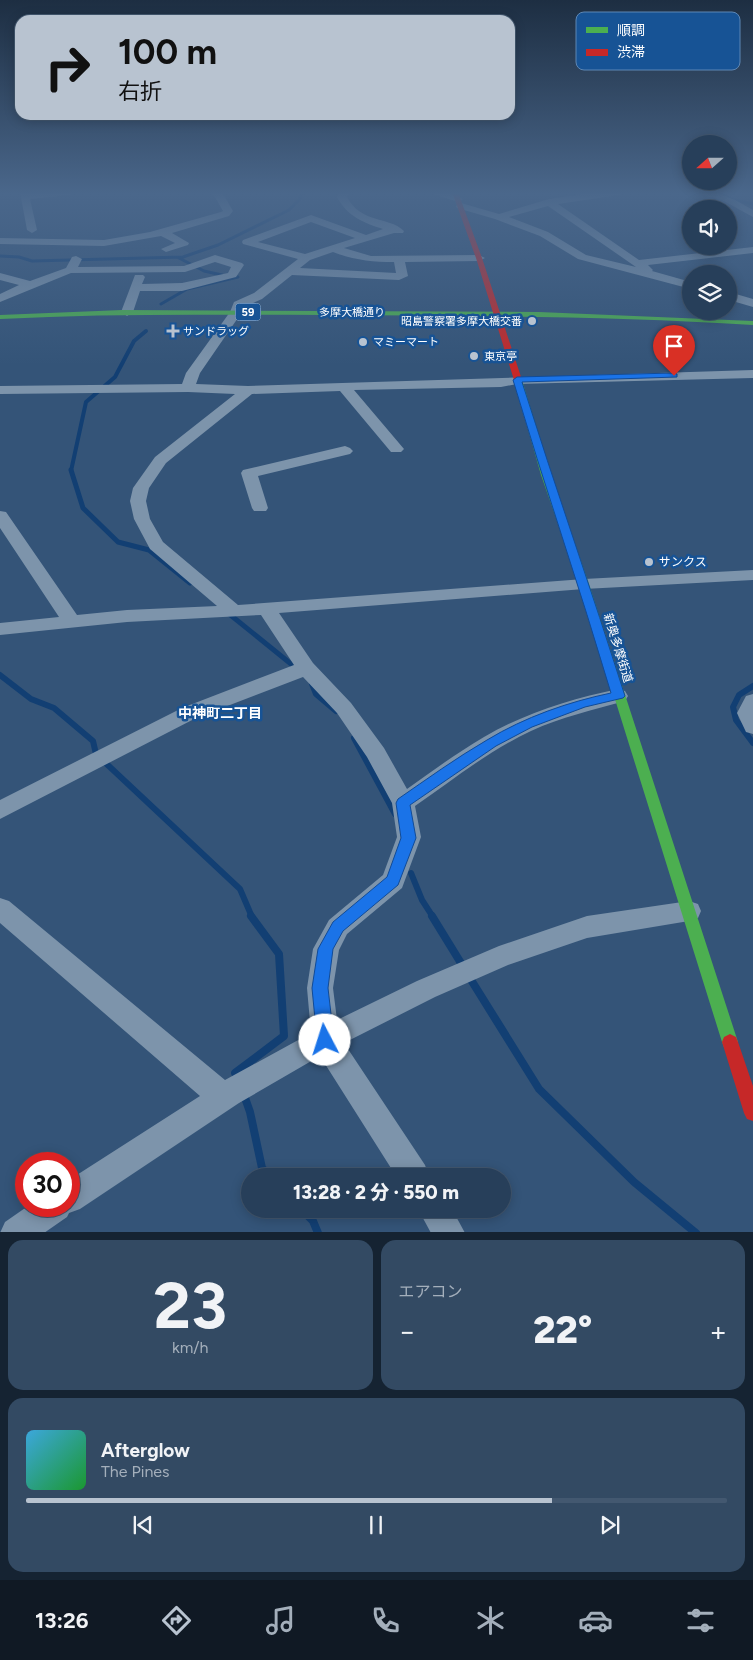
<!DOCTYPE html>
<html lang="ja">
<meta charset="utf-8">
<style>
:root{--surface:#273f5a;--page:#334a63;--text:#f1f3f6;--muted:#a4afbb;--line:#435870;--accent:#b8c3d0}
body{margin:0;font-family:Figtree,"Noto Sans JP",sans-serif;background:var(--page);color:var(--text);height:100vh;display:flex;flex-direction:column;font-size:19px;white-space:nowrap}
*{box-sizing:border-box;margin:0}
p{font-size:16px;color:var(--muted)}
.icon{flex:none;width:28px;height:28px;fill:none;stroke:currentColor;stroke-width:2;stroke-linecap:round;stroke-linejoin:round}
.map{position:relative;height:1232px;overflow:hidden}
.side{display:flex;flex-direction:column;gap:8px;padding:8px;background:#152332;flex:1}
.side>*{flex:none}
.hud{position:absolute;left:15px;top:15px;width:500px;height:105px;border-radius:15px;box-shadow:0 2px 12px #0003,0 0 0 1px var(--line);background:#b8c3d0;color:#111;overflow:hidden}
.needle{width:32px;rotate:249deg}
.tools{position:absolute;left:682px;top:135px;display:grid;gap:10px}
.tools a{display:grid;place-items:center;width:55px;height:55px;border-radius:50%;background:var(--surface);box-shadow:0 2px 12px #0003,0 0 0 1px var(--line);font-size:25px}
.speed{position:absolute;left:15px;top:1152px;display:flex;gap:10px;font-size:25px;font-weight:700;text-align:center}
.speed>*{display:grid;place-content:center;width:65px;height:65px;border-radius:50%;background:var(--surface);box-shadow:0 2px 12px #0003,0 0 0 1px var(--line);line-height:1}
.speed .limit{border:8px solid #d22;background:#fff;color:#111}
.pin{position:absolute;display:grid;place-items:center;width:42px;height:42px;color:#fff;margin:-51px -21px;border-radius:50% 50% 50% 0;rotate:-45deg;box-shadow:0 0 5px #0007}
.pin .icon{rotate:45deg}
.me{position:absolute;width:55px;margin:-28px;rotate:355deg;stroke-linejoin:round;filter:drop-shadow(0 0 4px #0008)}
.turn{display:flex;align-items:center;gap:18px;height:105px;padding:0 20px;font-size:22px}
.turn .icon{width:65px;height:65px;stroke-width:2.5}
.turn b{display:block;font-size:35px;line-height:42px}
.big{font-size:38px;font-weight:800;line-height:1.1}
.side .card{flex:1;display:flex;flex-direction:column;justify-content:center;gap:8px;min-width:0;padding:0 18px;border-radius:15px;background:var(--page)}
.side .dial{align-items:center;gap:0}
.dial b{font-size:65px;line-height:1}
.song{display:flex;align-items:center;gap:15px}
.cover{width:60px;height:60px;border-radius:8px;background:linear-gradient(135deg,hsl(200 70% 55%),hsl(130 70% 35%))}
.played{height:5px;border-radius:2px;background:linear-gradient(90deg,var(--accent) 75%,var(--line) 75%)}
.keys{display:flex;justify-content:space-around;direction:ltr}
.heat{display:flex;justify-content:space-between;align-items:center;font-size:28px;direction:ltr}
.side .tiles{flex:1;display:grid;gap:8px;grid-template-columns:1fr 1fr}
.card:last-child{grid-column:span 2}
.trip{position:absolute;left:241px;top:1168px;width:270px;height:50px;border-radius:25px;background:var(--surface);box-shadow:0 2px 12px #0003,0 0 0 1px var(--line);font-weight:800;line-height:50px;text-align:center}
.tabs{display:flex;height:80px;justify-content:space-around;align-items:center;background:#101924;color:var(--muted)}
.tabs .icon{width:35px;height:35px}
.tabs .current{color:var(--accent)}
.tabs b{font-size:22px;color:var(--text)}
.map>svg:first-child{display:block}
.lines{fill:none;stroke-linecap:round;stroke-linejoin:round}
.stream-far4{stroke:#123f73;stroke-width:3}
.stream-far3{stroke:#123f73;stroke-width:4}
.stream-far2{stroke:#123f73;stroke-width:5}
.stream-far1{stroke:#123f73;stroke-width:6}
.stream{stroke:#123f73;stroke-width:8}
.street{fill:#7d94ab;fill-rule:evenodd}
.fast{fill:#4caf50;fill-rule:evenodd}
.jam{fill:#c62828;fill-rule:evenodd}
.route{fill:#1a73e8;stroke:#114b97}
.poi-dot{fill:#b8c3d0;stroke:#175395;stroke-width:2}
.labels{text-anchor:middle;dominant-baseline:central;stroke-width:5;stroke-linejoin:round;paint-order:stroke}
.shield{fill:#175395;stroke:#b9cbdf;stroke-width:1}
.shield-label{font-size:11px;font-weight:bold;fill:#fff}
.far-street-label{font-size:11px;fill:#fff;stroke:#175395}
.far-poi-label{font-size:11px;fill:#fff;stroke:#175395;text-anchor:start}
.poi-label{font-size:12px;fill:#fff;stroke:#175395;text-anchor:start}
.street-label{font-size:12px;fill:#fff;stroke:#175395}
.neighbourhood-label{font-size:14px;font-weight:bold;fill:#fff;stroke:#175395}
.key{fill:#175395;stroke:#5d87b5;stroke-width:1}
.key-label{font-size:14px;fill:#fff}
</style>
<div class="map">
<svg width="753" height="1233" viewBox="0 0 753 1233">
<rect width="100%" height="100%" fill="#345478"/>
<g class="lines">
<path class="stream-far4" d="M727,198L753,204
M0,256L19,257L32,261L183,257L218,245L289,210L300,199L302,192
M179,258L204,271L222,275
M161,304L187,289L238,277"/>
<path class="stream-far3" d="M71,471L86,402L115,377L134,341L146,331"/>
<path class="stream-far2" d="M71,470L83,508L118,542L149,550L190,583
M228,613L296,668"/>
<path class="stream-far1" d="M294,667L297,669
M0,675L31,699L54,708L93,741L96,754L240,889L252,917
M312,684L316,694L336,711
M753,686L739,695L733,707L736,720L753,743
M354,738L395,814
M411,873L422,900L433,917"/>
<path class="stream" d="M432,916L464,968
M468,975L539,1089L634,1182L696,1233
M238,1080L235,1073L284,1036L279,954L251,916
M244,1095L250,1112L262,1168L270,1176
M301,1209L313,1221L318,1233"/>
<path class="street" d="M20,192H74L69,195L30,199L37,230L32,233L27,230Z
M212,192H222L233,211L229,216L172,233L189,243L188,245L166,252L161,249L175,243L161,236L104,246L0,244V238L104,240L150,232L221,212L223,211Z
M340,192H350L347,197C361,224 389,216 404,231L403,233H394L344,248L371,256L479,255L485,258L479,261L405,262L408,276L399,280L292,275L262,299L244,307L242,312L200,373L196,384L248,386L753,370V378L517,384L501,387L354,390L404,449L401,452H391L340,391L252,394L166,463L149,488L146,501L150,519L163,542L238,605L584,579L753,570V580L584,589L279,613L313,663L351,703L384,748L407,789C432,771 457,753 484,737C525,713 571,699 618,689L625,691L628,696L625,701C593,710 561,717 531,731C488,751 453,780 415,806L421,837L402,888L347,934L339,950L333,988L337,1020L417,981L499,946L587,916L689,901L698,904L701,911L698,918L689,921L587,938L508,965L435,997L344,1043L425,1165L429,1176H396L320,1056L239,1103L80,1209L69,1213L67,1217L44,1233H0L5,1222L28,1206H69V1180L200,1096L0,923V898L9,901L225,1080L311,1033L307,988L313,949L329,920L383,875L397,837L392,803L367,757L337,713L303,677L196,718L0,819V800L182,708L294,665L261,615L127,622L0,635V623L59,617L0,528V511L6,512L77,615L127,610L217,606L150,549L134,519L130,501L133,488L155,457L235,394L188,392L0,394V386L182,384L186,373L230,312L234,302L254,293L298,259L243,244L242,242L243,240L311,215L366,235L383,229C364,223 347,216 337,197ZM311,222L355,238L305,254L258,242ZM333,252C354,260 372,262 394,262L396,273L300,268L310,260Z
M428,192H445L463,199L458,202Z
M596,192H624L619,195L558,204L639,260L753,247V253L648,265L653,270L652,271L691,282V289L578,259L540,236L495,219L457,208L456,206L461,203L499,214L549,199ZM548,206L636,267L586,255L548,232L509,217Z
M692,192C721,192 729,196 753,210V217L722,200Z
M215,255L242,263L244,265L236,277L182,291H140L133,312L127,316L121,312L135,275H143L145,277L142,284L182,283L228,273L231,267L215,262L185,272L71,273L0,302V294L19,285L0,280V273L30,281L66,268L72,257L76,256L82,259L78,267L184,266Z
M729,292L753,299V307L729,300Z
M345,446L350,448L353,451L350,454L258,476L268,508L266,511H254L252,508L241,473L243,470Z
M753,694V734L746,732L737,713L746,696Z
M418,1209H452L465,1233H431Z"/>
<path class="fast" d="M122,310L539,312L753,321V325C611,316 468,316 325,315C217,315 109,313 0,319V315Z
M515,378H518L522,380L551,475L589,584L738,1042L736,1047L730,1050L724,1047L722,1042L579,584L541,475L514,380Z"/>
<path class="jam" d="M452,192H458L482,258L522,380L521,382H518L514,380L476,258Z
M730,1034L736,1037L738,1042L753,1086V1121L747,1119L744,1113L722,1042L724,1037Z"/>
</g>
<linearGradient id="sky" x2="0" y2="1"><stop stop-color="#1d2e42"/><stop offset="0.53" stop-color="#4a678b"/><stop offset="1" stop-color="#4a678b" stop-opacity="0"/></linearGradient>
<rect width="753" height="365" fill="url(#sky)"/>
<path class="route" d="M674,373L677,374V377L522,382C555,487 592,591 625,696L623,698L585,707L532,727L496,746L410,805L416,838L398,885L343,931L333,949L328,988L334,1040L331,1045L325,1047L319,1045L317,1040L312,988L318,949L333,922L387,877L401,838L396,803L398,799C427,779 456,758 487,740C525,717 568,702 611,693C580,588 544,485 513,380L517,377Z"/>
<g class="poi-dot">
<circle cx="532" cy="321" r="5"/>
<path d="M170.5 323.5h5v5h5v5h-5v5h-5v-5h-5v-5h5z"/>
<circle cx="363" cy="342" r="5"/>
<circle cx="474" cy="356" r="5"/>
<circle cx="649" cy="562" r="5"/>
</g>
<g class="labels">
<rect class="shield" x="235.5" y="303.5" width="25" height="17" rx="4"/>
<g class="shield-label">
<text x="248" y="312">59</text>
</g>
<g class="far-street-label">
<text x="352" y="312">多摩大橋通り</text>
</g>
<g class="far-poi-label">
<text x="522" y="321" text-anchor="end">昭島警察署多摩大橋交番</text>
<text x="183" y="331">サンドラッグ</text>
<text x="373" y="342">マミーマート</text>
<text x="484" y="356">東京亭</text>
</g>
<g class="poi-label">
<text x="659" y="562">サンクス</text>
</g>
<g class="street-label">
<text transform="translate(618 648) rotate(73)">新奥多摩街道</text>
</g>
<g class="neighbourhood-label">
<text x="220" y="713">中神町二丁目</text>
</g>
</g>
<rect x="576" y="12" width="164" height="58" rx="8" class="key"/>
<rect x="586" y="27" width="22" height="6" fill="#4caf50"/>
<rect x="586" y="49" width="22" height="7" fill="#c62828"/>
<g class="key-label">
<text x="617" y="35">順調</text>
<text x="617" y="57">渋滞</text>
</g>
</svg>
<div class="tools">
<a><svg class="needle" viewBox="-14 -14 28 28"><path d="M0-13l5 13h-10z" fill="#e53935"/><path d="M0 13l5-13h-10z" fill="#a4afbb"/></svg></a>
<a><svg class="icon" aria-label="sound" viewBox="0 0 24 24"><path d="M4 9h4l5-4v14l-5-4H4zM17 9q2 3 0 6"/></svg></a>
<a><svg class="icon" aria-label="layers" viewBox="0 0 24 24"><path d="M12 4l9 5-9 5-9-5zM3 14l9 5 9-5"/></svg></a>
</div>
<div class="speed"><div class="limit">30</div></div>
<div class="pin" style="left:674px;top:376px;background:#d93025"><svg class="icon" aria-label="arrive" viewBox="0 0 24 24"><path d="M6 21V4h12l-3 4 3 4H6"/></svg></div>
<svg class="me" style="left:325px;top:1040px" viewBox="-20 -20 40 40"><circle r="19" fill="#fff"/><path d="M0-13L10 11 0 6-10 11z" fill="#1a73e8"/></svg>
<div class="trip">13:28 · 2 分 · 550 m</div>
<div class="hud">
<div class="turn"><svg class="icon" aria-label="right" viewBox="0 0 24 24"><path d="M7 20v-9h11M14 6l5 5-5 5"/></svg><div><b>100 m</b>右折</div></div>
</div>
</div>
<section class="side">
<div class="tiles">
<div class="card dial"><b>23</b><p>km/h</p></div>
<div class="card"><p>エアコン</p>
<div class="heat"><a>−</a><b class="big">22°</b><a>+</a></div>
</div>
<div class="card">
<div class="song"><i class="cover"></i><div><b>Afterglow</b><p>The Pines</p></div></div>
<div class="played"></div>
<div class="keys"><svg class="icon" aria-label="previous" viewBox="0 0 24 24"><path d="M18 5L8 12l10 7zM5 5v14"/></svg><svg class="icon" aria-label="pause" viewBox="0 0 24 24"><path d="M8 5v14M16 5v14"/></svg><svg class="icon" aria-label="next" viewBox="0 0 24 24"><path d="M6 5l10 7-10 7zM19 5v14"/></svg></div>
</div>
</div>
</section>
<nav class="tabs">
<b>13:26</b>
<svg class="icon current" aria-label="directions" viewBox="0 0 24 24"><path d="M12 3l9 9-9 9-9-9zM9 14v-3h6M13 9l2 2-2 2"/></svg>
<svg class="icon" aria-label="music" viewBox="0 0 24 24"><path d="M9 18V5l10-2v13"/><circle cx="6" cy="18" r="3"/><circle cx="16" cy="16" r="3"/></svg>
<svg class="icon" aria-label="phone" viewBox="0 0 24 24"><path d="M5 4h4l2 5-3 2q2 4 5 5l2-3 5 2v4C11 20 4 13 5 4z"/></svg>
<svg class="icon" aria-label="climate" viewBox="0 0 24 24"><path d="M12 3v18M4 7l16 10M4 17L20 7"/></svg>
<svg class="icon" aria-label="car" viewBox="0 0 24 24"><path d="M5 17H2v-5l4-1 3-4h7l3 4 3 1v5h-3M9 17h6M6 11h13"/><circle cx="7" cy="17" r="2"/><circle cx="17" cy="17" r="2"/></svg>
<svg class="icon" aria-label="filters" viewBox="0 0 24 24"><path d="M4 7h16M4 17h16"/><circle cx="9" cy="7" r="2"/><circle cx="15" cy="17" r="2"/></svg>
</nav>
